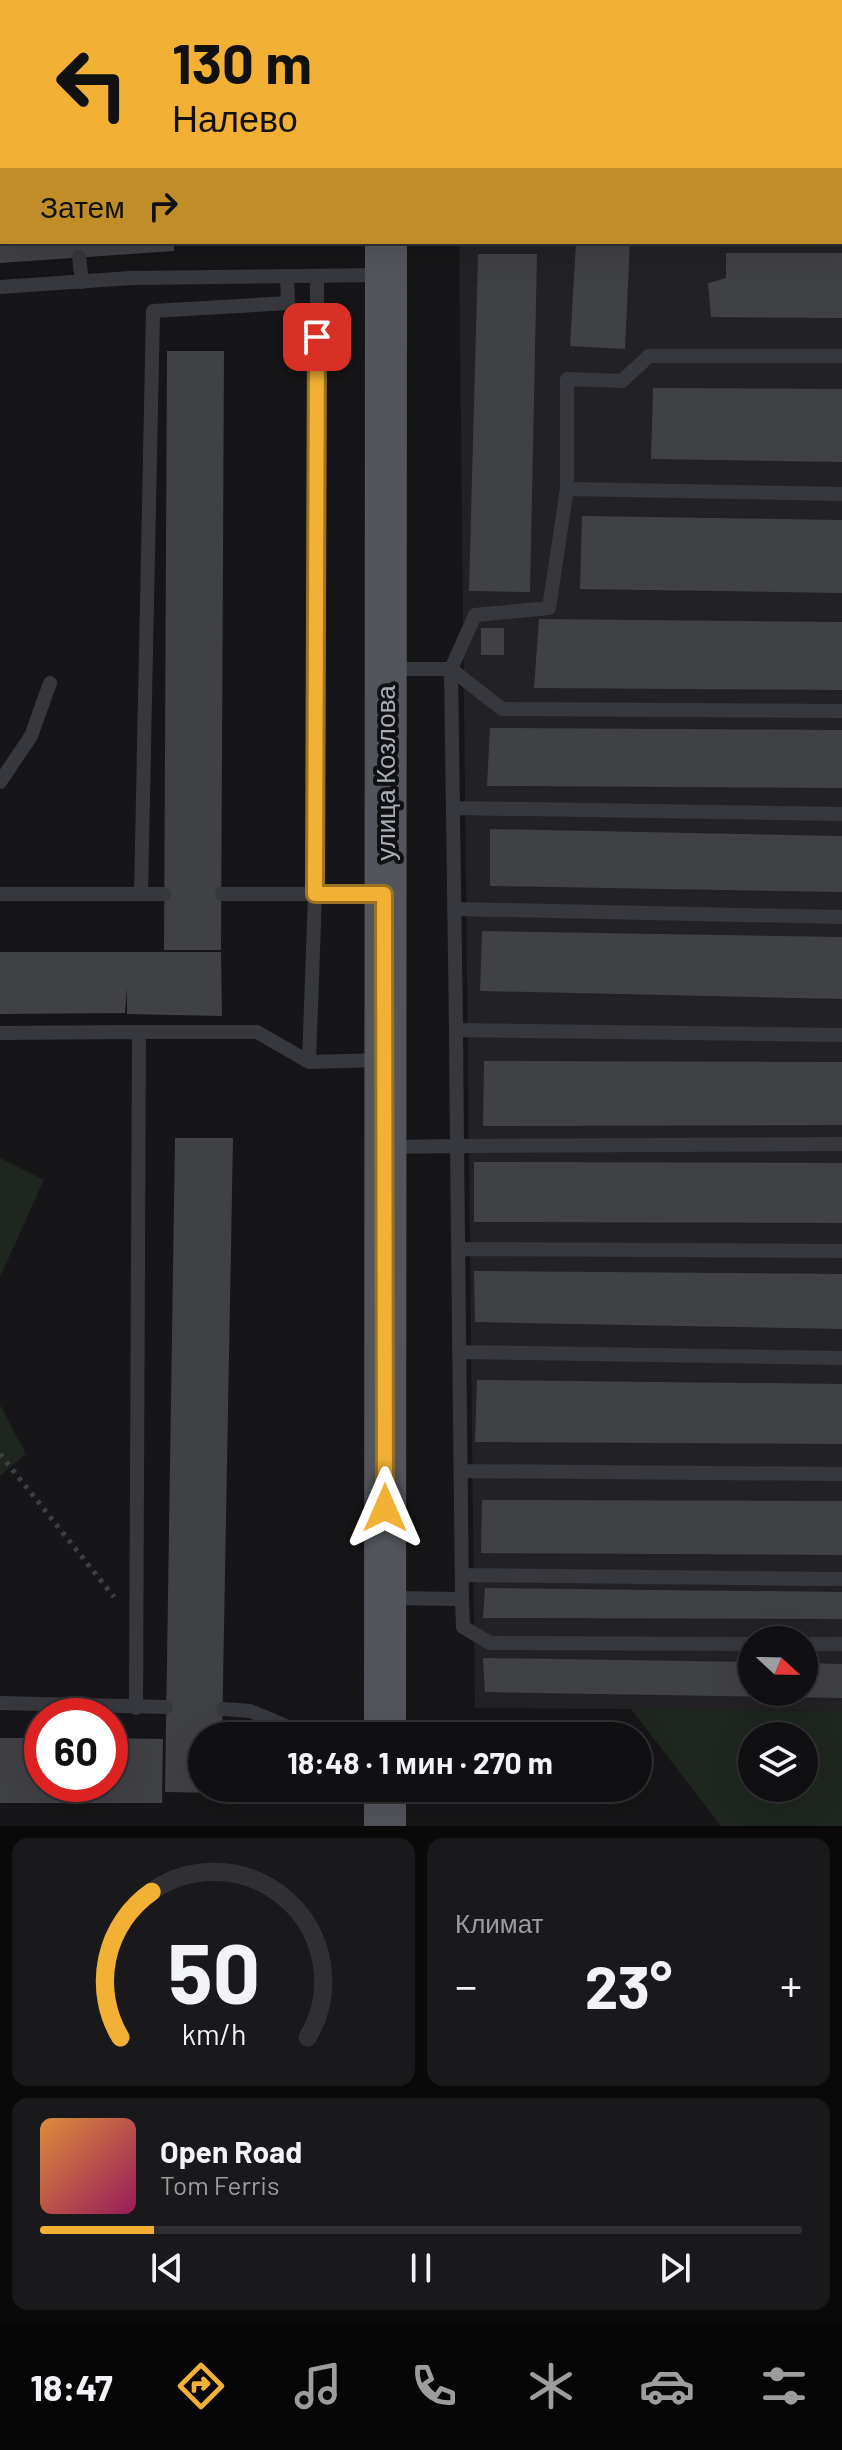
<!DOCTYPE html>
<html lang="ru">
<meta charset="utf-8">
<style>
:root{--surface:#101012;--page:#19191b;--text:#f1f3f6;--muted:#9c9d9f;--line:#303032;--accent:#f2b134}
body{margin:0;font-family:Barlow,sans-serif;background:var(--page);color:var(--text);height:100vh;display:flex;flex-direction:column;font-size:30px;white-space:nowrap}
*{box-sizing:border-box;margin:0}
p{font-size:26px;color:var(--muted)}
.icon{flex:none;width:44px;height:44px;fill:none;stroke:currentColor;stroke-width:2;stroke-linecap:round;stroke-linejoin:round}
.map{position:relative;height:1826px;overflow:hidden}
.sheet{display:flex;flex-direction:column;gap:12px;padding:12px;background:#09090a;flex:1}
.sheet>*{flex:none}
.guide{position:absolute;left:0px;top:0px;width:842px;height:244px;box-shadow:0 8px 32px #0002,0 0 0 2px var(--line);background:#f2b134;color:#111;overflow:hidden}
.needle{width:52px;rotate:112deg}
.tools{position:absolute;left:738px;top:1626px;display:grid;gap:16px}
.tools a{display:grid;place-items:center;width:80px;height:80px;border-radius:50%;background:var(--surface);box-shadow:0 8px 32px #0002,0 0 0 2px var(--line);font-size:40px}
.speed{position:absolute;left:24px;top:1698px;display:flex;gap:16px;font-size:40px;font-weight:700;text-align:center}
.speed>*{display:grid;place-content:center;width:104px;height:104px;border-radius:50%;background:var(--surface);box-shadow:0 8px 32px #0002,0 0 0 2px var(--line);line-height:1}
.speed .limit{border:12px solid #d22;background:#fff;color:#111}
.pin{position:absolute;display:grid;place-items:center;width:68px;height:68px;color:#fff;margin:-34px;border-radius:16px;box-shadow:0 4px 12px #0006}
.me{position:absolute;width:88px;margin:-44px;rotate:0deg;stroke-linejoin:round;filter:drop-shadow(0 0 6px #0008)}
.turn{display:flex;align-items:center;gap:28px;height:168px;padding:0 40px;font-size:36px}
.turn .icon{width:104px;height:104px;stroke-width:2.5}
.turn b{display:block;font-size:56px;line-height:68px}
.then{display:flex;align-items:center;height:76px;padding:0 40px;background:#0003;gap:16px;font-size:30px}
.big{font-size:60px;font-weight:700;line-height:1.1}
.sheet .tile{flex:1;display:flex;flex-direction:column;justify-content:center;gap:12px;min-width:0;padding:0 28px;border-radius:16px;background:var(--page)}
.sheet .dial{align-items:center;gap:0}
.dial svg{height:208px;overflow:visible;fill:none;stroke:var(--line);stroke-width:7;stroke-linecap:round;text-anchor:middle}
.dial text{fill:var(--text);stroke:none}
.song{display:flex;align-items:center;gap:24px}
.cover{width:96px;height:96px;border-radius:12px;background:linear-gradient(135deg,hsl(30 70% 55%),hsl(330 70% 35%))}
.played{height:8px;border-radius:4px;background:linear-gradient(90deg,var(--accent) 15%,var(--line) 15%)}
.keys{display:flex;justify-content:space-around;direction:ltr}
.heat{display:flex;justify-content:space-between;align-items:center;font-size:44px;direction:ltr}
.sheet .tiles{flex:1;display:grid;gap:12px;grid-template-columns:1fr 1fr}
.tile:last-child{grid-column:span 2}
.trip{position:absolute;left:188px;top:1722px;width:464px;height:80px;border-radius:40px;background:var(--surface);box-shadow:0 8px 32px #0002,0 0 0 2px var(--line);font-weight:700;line-height:80px;text-align:center}
.dock{display:flex;height:128px;justify-content:space-around;align-items:center;background:#060607;color:var(--muted)}
.dock .icon{width:56px;height:56px}
.dock .selected{color:var(--accent)}
.dock b{font-size:36px;color:var(--text)}
.map>svg:first-child{display:block}
.built{fill:#222225;fill-rule:evenodd}
.green{fill:#1e261f;fill-rule:evenodd}
.building{fill:#404145}
.lines{fill:none;stroke-linecap:round;stroke-linejoin:round}
.path{stroke:#3d3f44;stroke-width:5;stroke-dasharray:4 6;stroke-linecap:butt}
.lane{stroke:#37383d;stroke-width:14}
.primary{stroke:#53555c;stroke-width:42}
.route-casing{stroke:#9d7322;stroke-width:20}
.route{stroke:#f2b134;stroke-width:14}
.labels{text-anchor:middle;dominant-baseline:central;stroke-width:8;stroke-linejoin:round;paint-order:stroke}
.street-label{font-size:26px;fill:#a8adb8;stroke:#111113}
</style>
<div class="map">
<svg width="842" height="1826" viewBox="0 0 842 1826">
<rect width="100%" height="100%" fill="#161618"/>
<path class="built" d="M437,0H842V1711L475,1708L459,242H840V2ZM752,1640H804V1692H752Z"/>
<path class="green" d="M0,1158L44,1180L0,1277Z
M0,1405L26,1454L0,1476Z
M631,1709L842,1711V1826H721ZM752,1736H804V1788H752Z"/>
<path class="building" d="M0,242H174V251L0,263Z
M576,242H630L625,349L570,346Z
M726,253H842V318L711,317L708,283L726,278Z
M478,254H537L530,592L469,591Z
M167,351H224L221,950H164Z
M653,388L842,389V462L651,459Z
M582,516L842,520V593L580,589Z
M539,619L842,622V690L534,688Z
M481,628H504V655H481Z
M490,728L842,730V788L487,786Z
M490,829L842,836V892L490,886Z
M482,931L842,937V999L480,991Z
M0,952H221L222,1016L127,1014V988L125,1013L0,1014Z
M484,1061L842,1062V1125L483,1126Z
M175,1138H233L222,1736H202V1788H222V1793L165,1792Z
M474,1162L842,1163V1223L474,1222Z
M474,1271L842,1274V1329L475,1322Z
M477,1380L842,1384V1444L475,1442Z
M482,1500L842,1501V1555L481,1553Z
M485,1588L842,1592V1619L483,1618Z
M483,1658L752,1662V1692H804V1663L842,1664V1698L485,1692Z
M0,1738H42V1784H110V1738L163,1739L162,1803H0Z"/>
<g class="lines">
<path class="path" d="M0,1454L114,1597"/>
<path class="lane" d="M59,0V2
M816,2V0
M840,121H842
M0,153H2
M840,226L842,227
M79,257L82,282
M0,287L131,278L383,275
M567,489V379L622,381L649,356H842
M388,669H451L475,615L549,608L567,489L842,494
M451,669L502,709L842,711
M451,669L456,1030
M0,782L31,736L50,683
M453,808L842,814
M0,894H164
M141,894L153,311L288,303L287,276
M222,894H315L317,276
M454,909L842,917
M0,1033L139,1032
M842,1035L456,1030L457,1146L842,1144
M316,1062H309L315,894H383
M390,1147L457,1146L462,1599
M458,1249L842,1251
M459,1352L842,1358
M461,1471L842,1474
M462,1575L842,1579
M388,1598L462,1599L463,1627L490,1643L752,1644
M804,1644H842
M0,1703L166,1707
M136,1708L139,1032H257L309,1062L384,1060
M223,1709L250,1711L305,1734L381,1735"/>
<path class="primary" d="M357,0L358,2
M385,1736L386,242
M385,1826V1788"/>
</g>
<g class="lines">
<g class="route-casing">
<path id="route" d="M317,337L315,894H384L385,1508"/>
</g>
<use href="#route" class="route"/>
</g>
<g class="labels">
<g class="street-label">
<text transform="translate(384 773) rotate(-90)">улица Козлова</text>
</g>
</g>
</svg>
<div class="tools">
<a><svg class="needle" viewBox="-14 -14 28 28"><path d="M0-13l5 13h-10z" fill="#e53935"/><path d="M0 13l5-13h-10z" fill="#9c9d9f"/></svg></a>
<a><svg class="icon" aria-label="layers" viewBox="0 0 24 24"><path d="M12 4l9 5-9 5-9-5zM3 14l9 5 9-5"/></svg></a>
</div>
<div class="speed"><div class="limit">60</div></div>
<div class="pin" style="left:317px;top:337px;background:#d93025"><svg class="icon" aria-label="arrive" viewBox="0 0 24 24"><path d="M6 21V4h12l-3 4 3 4H6"/></svg></div>
<svg class="me" style="left:385px;top:1508px" viewBox="-20 -20 40 40"><path d="M0-17L14 15 0 8-14 15z" fill="#f2b134" stroke="#fff" stroke-width="4"/></svg>
<div class="trip">18:48 · 1 мин · 270 m</div>
<div class="guide">
<div class="turn"><svg class="icon" aria-label="left" viewBox="0 0 24 24"><path d="M17 20v-9H6M10 6l-5 5 5 5"/></svg><div><b>130 m</b>Налево</div></div>
<div class="then">Затем<svg class="icon" aria-label="right" viewBox="0 0 24 24"><path d="M7 20v-9h11M14 6l5 5-5 5"/></svg></div>
</div>
</div>
<section class="sheet">
<div class="tiles">
<div class="tile dial"><svg viewBox="0 0 100 80">
<path d="M14 69A42 42 0 1 1 86 69"/>
<path d="M14 69A42 42 0 0 1 26 13" stroke="#f2b134"/>
<text x="50" y="56" font-size="32" font-weight="700">50</text>
<text x="50" y="72" font-size="11">km/h</text>
</svg></div>
<div class="tile"><p>Климат</p>
<div class="heat"><a>−</a><b class="big">23°</b><a>+</a></div>
</div>
<div class="tile">
<div class="song"><i class="cover"></i><div><b>Open Road</b><p>Tom Ferris</p></div></div>
<div class="played"></div>
<div class="keys"><svg class="icon" aria-label="previous" viewBox="0 0 24 24"><path d="M18 5L8 12l10 7zM5 5v14"/></svg><svg class="icon" aria-label="pause" viewBox="0 0 24 24"><path d="M8 5v14M16 5v14"/></svg><svg class="icon" aria-label="next" viewBox="0 0 24 24"><path d="M6 5l10 7-10 7zM19 5v14"/></svg></div>
</div>
</div>
</section>
<nav class="dock">
<b>18:47</b>
<svg class="icon selected" aria-label="directions" viewBox="0 0 24 24"><path d="M12 3l9 9-9 9-9-9zM9 14v-3h6M13 9l2 2-2 2"/></svg>
<svg class="icon" aria-label="music" viewBox="0 0 24 24"><path d="M9 18V5l10-2v13"/><circle cx="6" cy="18" r="3"/><circle cx="16" cy="16" r="3"/></svg>
<svg class="icon" aria-label="phone" viewBox="0 0 24 24"><path d="M5 4h4l2 5-3 2q2 4 5 5l2-3 5 2v4C11 20 4 13 5 4z"/></svg>
<svg class="icon" aria-label="climate" viewBox="0 0 24 24"><path d="M12 3v18M4 7l16 10M4 17L20 7"/></svg>
<svg class="icon" aria-label="car" viewBox="0 0 24 24"><path d="M5 17H2v-5l4-1 3-4h7l3 4 3 1v5h-3M9 17h6M6 11h13"/><circle cx="7" cy="17" r="2"/><circle cx="17" cy="17" r="2"/></svg>
<svg class="icon" aria-label="filters" viewBox="0 0 24 24"><path d="M4 7h16M4 17h16"/><circle cx="9" cy="7" r="2"/><circle cx="15" cy="17" r="2"/></svg>
</nav>
